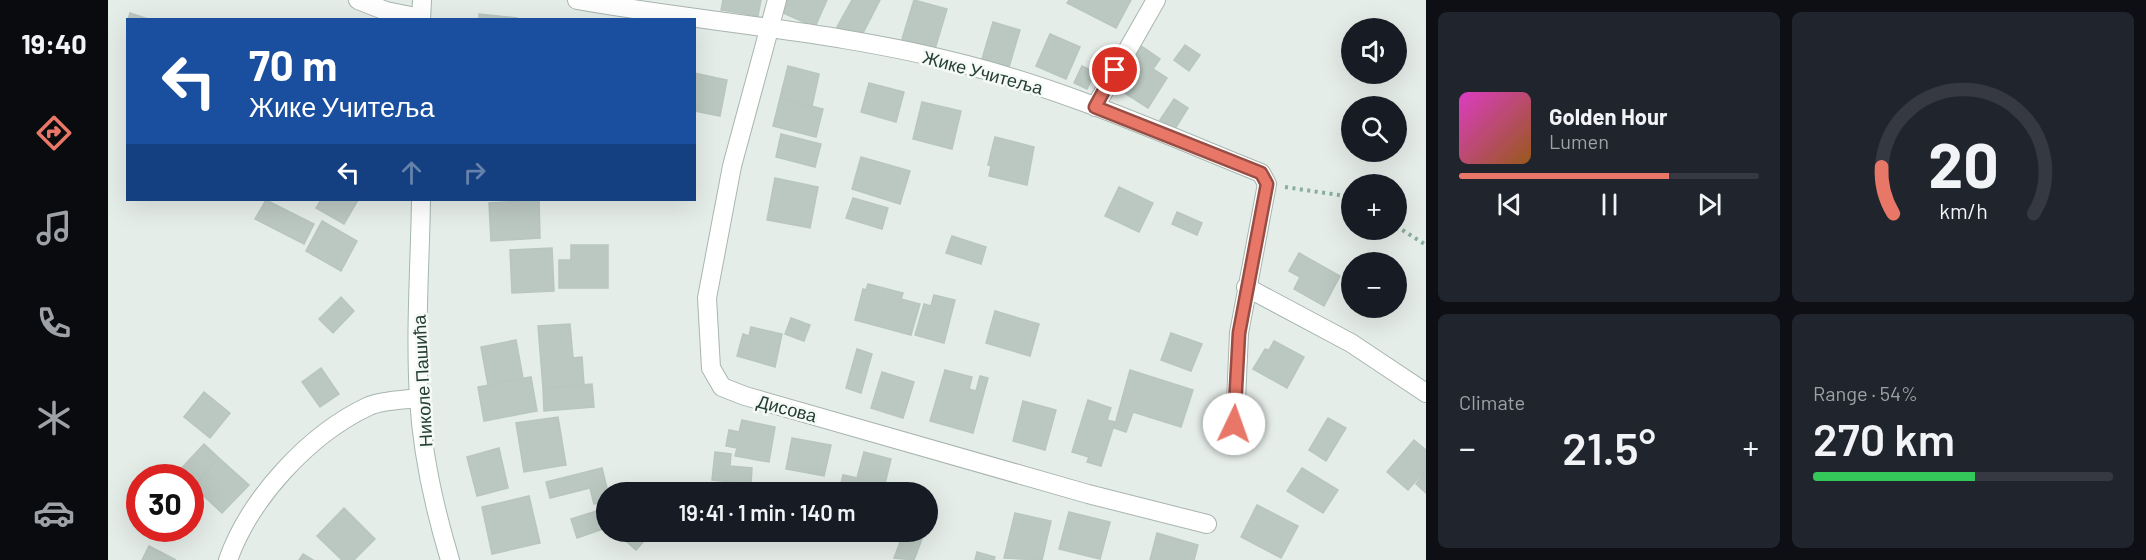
<!DOCTYPE html>
<meta charset="utf-8">
<style>
:root{--surface:#171b24;--page:#20242c;--text:#f1f3f6;--muted:#9ea1a6;--line:#363941;--accent:#e87768}
body{margin:0;font-family:Barlow,sans-serif;background:var(--page);color:var(--text);height:100vh;display:flex;flex-direction:column;font-size:22px;white-space:nowrap}
*{box-sizing:border-box;margin:0}
p{font-size:20px;color:var(--muted)}
.icon{flex:none;width:33px;height:33px;fill:none;stroke:currentColor;stroke-width:2;stroke-linecap:round;stroke-linejoin:round}
.map{position:relative;flex:1;overflow:hidden}
.side{display:flex;flex-direction:column;gap:12px;padding:12px;background:#0d0f14;width:720px}
.side>*{flex:none}
.guide{position:absolute;left:18px;top:18px;width:570px;height:183px;border-radius:0px;box-shadow:0 6px 24px #0002;background:#1a4fa0;color:#fff;overflow:hidden}
.fabs{position:absolute;left:1233px;top:18px;display:grid;gap:12px}
.fabs a{display:grid;place-items:center;width:66px;height:66px;border-radius:50%;background:var(--surface);box-shadow:0 6px 24px #0002;font-size:30px}
.speed{position:absolute;left:18px;top:464px;display:flex;gap:12px;font-size:30px;font-weight:700;text-align:center}
.speed>*{display:grid;place-content:center;width:78px;height:78px;border-radius:50%;background:var(--surface);box-shadow:0 6px 24px #0002;line-height:1}
.speed .limit{border:9px solid #d22;background:#fff;color:#111}
.pin{position:absolute;display:grid;place-items:center;width:51px;height:51px;color:#fff;margin:-26px;border:3px solid #fff;border-radius:50%;box-shadow:0 2px 6px #0007}
.me{position:absolute;width:66px;margin:-33px;rotate:3deg;stroke-linejoin:round;filter:drop-shadow(0 0 4px #0008)}
.turn{display:flex;align-items:center;gap:21px;height:126px;padding:0 24px;font-size:27px}
.turn .icon{width:78px;height:78px;stroke-width:2.5}
.turn b{display:block;font-size:42px;line-height:51px}
.lanes{display:flex;align-items:center;height:57px;padding:0 24px;background:#0003;justify-content:center;gap:30px;direction:ltr}
.lanes .off{opacity:.35}
.big{font-size:45px;font-weight:600;line-height:1.1}
.side .tile{flex:1;display:flex;flex-direction:column;justify-content:center;gap:9px;min-width:0;padding:0 21px;border-radius:9px;background:var(--page)}
.side .dial{align-items:center;gap:0}
.dial svg{height:156px;overflow:visible;fill:none;stroke:var(--line);stroke-width:7;stroke-linecap:round;text-anchor:middle}
.dial text{fill:var(--text);stroke:none}
.song{display:flex;align-items:center;gap:18px}
.cover{width:72px;height:72px;border-radius:9px;background:linear-gradient(135deg,hsl(310 70% 55%),hsl(30 70% 35%))}
.played{height:6px;border-radius:3px;background:linear-gradient(90deg,var(--accent) 70%,var(--line) 70%)}
.keys{display:flex;justify-content:space-around;direction:ltr}
.heat{display:flex;justify-content:space-between;align-items:center;font-size:33px;direction:ltr}
.charge{height:9px;border-radius:4px;background:linear-gradient(90deg,#34c759 54%,var(--line) 0)}
.side .tiles{flex:1;display:grid;gap:12px;grid-template-columns:repeat(2,1fr)}
.trip{position:absolute;left:488px;top:482px;width:342px;height:60px;border-radius:30px;background:var(--surface);box-shadow:0 6px 24px #0002;font-weight:600;line-height:60px;text-align:center}
main{display:flex;flex:1;min-height:0}
.tab-bar{display:flex;flex-direction:column;width:108px;justify-content:space-around;align-items:center;background:#090b0e;color:var(--muted)}
.tab-bar .icon{width:42px;height:42px}
.tab-bar .selected{color:var(--accent)}
.tab-bar b{font-size:27px;color:var(--text)}
.map>svg:first-child{display:block}
.building{fill:#bbc8c1;stroke:#b8c6be;stroke-width:1.5}
.lines{fill:none;stroke-linecap:round;stroke-linejoin:round}
.street-casing{stroke:#a8b5af;stroke-width:20}
.secondary-casing{stroke:#a4b8af;stroke-width:20}
.path{stroke:#88ae9d;stroke-width:4;stroke-dasharray:3 4.5;stroke-linecap:butt}
.street{stroke:#fff;stroke-width:18}
.secondary{stroke:#fff;stroke-width:18}
.route-casing{stroke:#974d44;stroke-width:15}
.route{stroke:#e87768;stroke-width:10}
.labels{text-anchor:middle;dominant-baseline:central;stroke-width:5;stroke-linejoin:round;paint-order:stroke}
.street-label{font-size:18px;fill:#253e34;stroke:#f6faf7}
</style>
<main>
<nav class="tab-bar">
<b>19:40</b>
<svg class="icon selected" aria-label="directions" viewBox="0 0 24 24"><path d="M12 3l9 9-9 9-9-9zM9 14v-3h6M13 9l2 2-2 2"/></svg>
<svg class="icon" aria-label="music" viewBox="0 0 24 24"><path d="M9 18V5l10-2v13"/><circle cx="6" cy="18" r="3"/><circle cx="16" cy="16" r="3"/></svg>
<svg class="icon" aria-label="phone" viewBox="0 0 24 24"><path d="M5 4h4l2 5-3 2q2 4 5 5l2-3 5 2v4C11 20 4 13 5 4z"/></svg>
<svg class="icon" aria-label="climate" viewBox="0 0 24 24"><path d="M12 3v18M4 7l16 10M4 17L20 7"/></svg>
<svg class="icon" aria-label="car" viewBox="0 0 24 24"><path d="M5 17H2v-5l4-1 3-4h7l3 4 3 1v5h-3M9 17h6M6 11h13"/><circle cx="7" cy="17" r="2"/><circle cx="17" cy="17" r="2"/></svg>
</nav>
<div class="map">
<svg width="1318" height="560" viewBox="0 0 1318 560">
<rect width="100%" height="100%" fill="#e5ede9"/>
<path class="building" d="M615,0H653L650,16L613,10Z
M678,0H719L707,27L673,12Z
M744,0H772L752,39L729,27Z
M806,0L839,9L827,49L794,39Z
M961,0H1023L1008,28L959,3Z
M22,13L43,20H20Z
M371,14L409,18V20H371Z
M885,22L912,30L901,67L874,59Z
M942,34L972,47L958,79L928,66Z
M1029,43L1052,59L1045,69L1059,78L1040,108L1012,90L1028,65L1019,59Z
M1077,45L1092,55L1081,71L1066,60Z
M680,66L711,74L704,106L672,98Z
M974,66L987,72L979,89L966,83Z
M586,73L619,80L612,116L586,111Z
M761,83L796,92L788,122L753,112Z
M672,98L715,109L708,137L665,126Z
M1066,99L1080,108L1067,129L1052,120Z
M814,102L853,111L844,149L805,139Z
M673,134L713,144L707,167L668,157Z
M887,137L926,147L919,185L881,176L883,166L880,165Z
M753,157L802,171L792,204L744,189Z
M667,178L710,187L702,228L659,220Z
M1011,187L1045,203L1031,232L997,216Z
M745,198L780,208L774,229L738,218Z
M158,200L206,224L196,244L147,219Z
M213,200H250L236,224L208,208Z
M431,200L432,238L383,241L381,203Z
M1069,212L1094,223L1089,235L1064,224Z
M214,221L249,241L233,271L198,251Z
M844,236L878,247L873,264L838,253Z
M463,245H500V288H451V260H463Z
M444,248L446,291L404,293L402,250Z
M1191,253L1232,276L1216,306L1186,289L1192,277L1181,271Z
M760,284L795,293L793,299L812,304L803,335L747,320L755,289L758,290Z
M826,295L847,300L836,343L807,335L816,304L823,306Z
M233,297L246,311L225,333L211,319Z
M887,311L931,324L922,356L878,343Z
M683,318L702,325L696,341L677,334Z
M462,324L465,358L474,357L476,385L435,388L430,326Z
M643,327L674,334L667,367L629,356L635,334L641,336Z
M1063,333L1094,344L1083,371L1053,360Z
M408,340L415,378L380,385L373,347Z
M1166,341L1196,357L1179,388L1145,369L1157,349L1161,350Z
M749,349L764,354L753,393L738,388Z
M213,368L231,394L212,407L194,382Z
M837,370L864,377L861,389L868,391L872,376L880,378L865,433L822,421Z
M1022,370L1085,390L1073,427L1025,412L1018,432L1006,428Z
M774,372L806,382L795,418L763,408Z
M423,377L429,411L376,421L370,387Z
M484,384L486,407L436,411L435,388Z
M96,392L122,413L102,438L76,417Z
M980,400L1003,408L999,420L1007,422L993,466L979,462L981,457L964,452Z
M915,401L948,410L937,450L905,441Z
M450,417L458,465L416,472L408,423Z
M1220,418L1238,428L1218,461L1201,450Z
M634,420L667,427L661,462L627,456L629,448L618,446L621,430L631,432Z
M684,438L723,445L716,476L678,469Z
M1306,440L1318,450V469L1300,490L1279,472Z
M96,444L111,458L85,486L82,477H75L70,472Z
M391,448L400,488L369,496L359,457Z
M607,452L623,454L622,466L644,468L643,484L604,480Z
M756,452L783,459L775,492H731L735,475L749,478Z
M111,458L141,485L114,513L85,486Z
M494,468L500,492H498V501L486,504L482,488L442,498L438,482Z
M1194,468L1230,490L1215,513L1179,491Z
M1318,471V493L1308,484Z
M421,496L432,543L384,554L374,507Z
M1149,505L1190,526L1173,558L1133,537Z
M236,508L267,539L246,560H234L209,536Z
M498,508V528L469,538L463,519Z
M961,512L1002,522L992,559L951,549Z
M907,513L943,521L934,560L896,558Z
M529,531H545L528,550L519,542Z
M796,532L814,539L806,560L786,558Z
M1049,533L1090,545L1086,560H1042Z
M41,546L68,560H34Z
M869,552L887,557L886,560H867Z
M195,554L205,560H191Z"/>
<g class="lines">
<g class="street-casing">
<path id="street" d="M250,0L278,11L313,18
M469,0C598,23 732,31 859,65C960,91 1056,134 1153,173L1159,184L1131,333L1127,424
M669,0L624,166L599,298L603,368L614,387L637,396L980,494L1099,524
M987,107L1048,0
M1138,287L1243,343L1318,393
M120,560C142,498 201,434 261,406C275,400 296,400 311,398"/>
</g>
<g class="secondary-casing">
<path id="secondary" d="M313,20L314,0
M313,200C312,265 307,332 311,398C314,453 326,507 342,560"/>
</g>
<path class="path" d="M1177,187L1244,197
M1288,226L1318,245"/>
<use href="#street" class="street"/>
<use href="#secondary" class="secondary"/>
</g>
<g class="lines">
<g class="route-casing">
<path id="route" d="M1007,70L987,107L1153,173L1159,184L1131,333L1126,424"/>
</g>
<use href="#route" class="route"/>
</g>
<g class="labels">
<g class="street-label">
<text transform="translate(875 72) rotate(15)">Жике Учитеља</text>
<text transform="translate(314 381) rotate(-93)">Николе Пашића</text>
<text transform="translate(679 408) rotate(15)">Дисова</text>
</g>
</g>
</svg>
<div class="fabs">
<a><svg class="icon" aria-label="sound" viewBox="0 0 24 24"><path d="M4 9h4l5-4v14l-5-4H4zM17 9q2 3 0 6"/></svg></a>
<a><svg class="icon" aria-label="search" viewBox="0 0 24 24"><circle cx="10" cy="10" r="6"/><path d="M15 15l6 6"/></svg></a>
<a>+</a>
<a>−</a>
</div>
<div class="speed"><div class="limit">30</div></div>
<div class="pin" style="left:1007px;top:70px;background:#d93025"><svg class="icon" aria-label="arrive" viewBox="0 0 24 24"><path d="M6 21V4h12l-3 4 3 4H6"/></svg></div>
<svg class="me" style="left:1126px;top:424px" viewBox="-20 -20 40 40"><circle r="19" fill="#fff"/><path d="M0-13L10 11 0 6-10 11z" fill="#e87768"/></svg>
<div class="trip">19:41 · 1 min · 140 m</div>
<div class="guide">
<div class="turn"><svg class="icon" aria-label="left" viewBox="0 0 24 24"><path d="M17 20v-9H6M10 6l-5 5 5 5"/></svg><div><b>70 m</b>Жике Учитеља</div></div>
<div class="lanes"><svg class="icon" aria-label="left" viewBox="0 0 24 24"><path d="M17 20v-9H6M10 6l-5 5 5 5"/></svg><svg class="icon off" aria-label="ahead" viewBox="0 0 24 24"><path d="M12 20V5M6 11l6-6 6 6"/></svg><svg class="icon off" aria-label="right" viewBox="0 0 24 24"><path d="M7 20v-9h11M14 6l5 5-5 5"/></svg></div>
</div>
</div>
<section class="side">
<div class="tiles">
<div class="tile">
<div class="song"><i class="cover"></i><div><b>Golden Hour</b><p>Lumen</p></div></div>
<div class="played"></div>
<div class="keys"><svg class="icon" aria-label="previous" viewBox="0 0 24 24"><path d="M18 5L8 12l10 7zM5 5v14"/></svg><svg class="icon" aria-label="pause" viewBox="0 0 24 24"><path d="M8 5v14M16 5v14"/></svg><svg class="icon" aria-label="next" viewBox="0 0 24 24"><path d="M6 5l10 7-10 7zM19 5v14"/></svg></div>
</div>
<div class="tile dial"><svg viewBox="0 0 100 80">
<path d="M14 69A42 42 0 1 1 86 69"/>
<path d="M14 69A42 42 0 0 1 8 45" stroke="#e87768"/>
<text x="50" y="56" font-size="32" font-weight="700">20</text>
<text x="50" y="72" font-size="11">km/h</text>
</svg></div>
<div class="tile"><p>Climate</p>
<div class="heat"><a>−</a><b class="big">21.5°</b><a>+</a></div>
</div>
<div class="tile"><p>Range · 54%</p><b class="big">270 km</b><div class="charge"></div></div>
</div>
</section>
</main>
